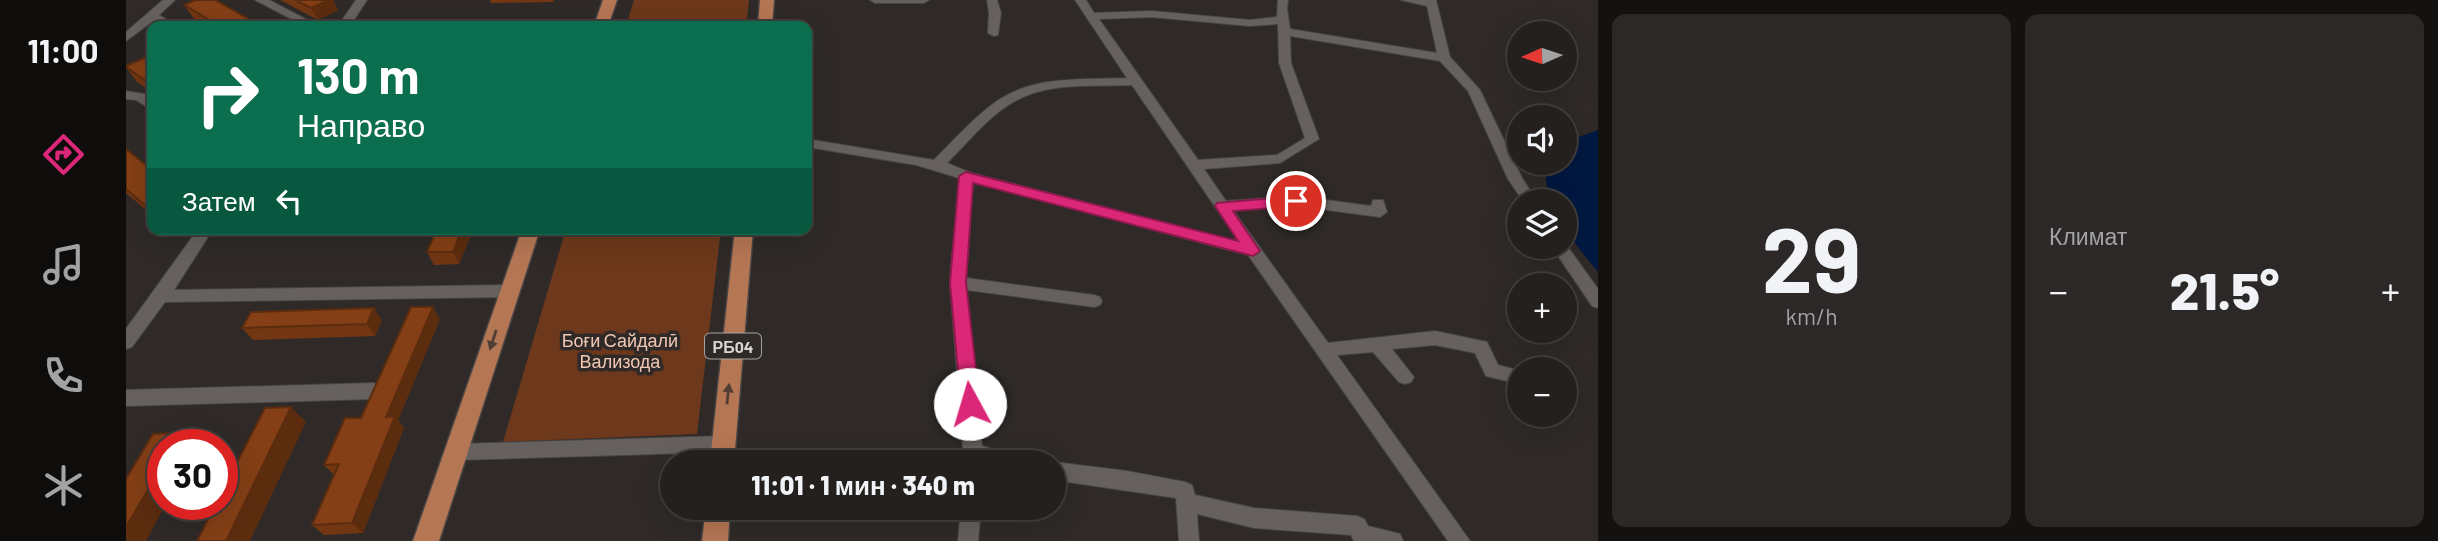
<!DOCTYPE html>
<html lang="ru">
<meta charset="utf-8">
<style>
:root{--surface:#23201e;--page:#2b2827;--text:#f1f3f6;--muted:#a3a3a4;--line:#403e3c;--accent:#db2777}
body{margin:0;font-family:Barlow,sans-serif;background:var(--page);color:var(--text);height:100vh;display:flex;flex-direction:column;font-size:26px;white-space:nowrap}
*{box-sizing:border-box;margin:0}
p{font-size:23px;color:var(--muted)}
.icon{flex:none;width:38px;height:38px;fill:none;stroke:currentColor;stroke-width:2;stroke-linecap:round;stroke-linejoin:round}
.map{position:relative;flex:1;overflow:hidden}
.panel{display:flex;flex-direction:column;gap:14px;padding:14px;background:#131210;width:840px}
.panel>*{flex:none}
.guide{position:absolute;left:21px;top:21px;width:665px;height:214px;border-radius:14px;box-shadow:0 7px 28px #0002,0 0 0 2px var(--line);background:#0b6e4f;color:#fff;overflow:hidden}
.needle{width:46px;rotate:267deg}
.buttons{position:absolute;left:1381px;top:21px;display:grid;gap:14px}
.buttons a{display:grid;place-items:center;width:70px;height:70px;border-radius:50%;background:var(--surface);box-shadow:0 7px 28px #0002,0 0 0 2px var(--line);font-size:35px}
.speed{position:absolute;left:21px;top:429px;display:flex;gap:14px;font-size:35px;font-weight:700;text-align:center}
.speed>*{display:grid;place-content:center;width:91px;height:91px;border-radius:50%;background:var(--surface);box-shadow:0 7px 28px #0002,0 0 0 2px var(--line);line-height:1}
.speed .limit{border:10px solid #d22;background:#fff;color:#111}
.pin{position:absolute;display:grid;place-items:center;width:60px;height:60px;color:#fff;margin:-30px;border:4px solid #fff;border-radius:50%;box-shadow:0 2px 7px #0007}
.me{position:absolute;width:77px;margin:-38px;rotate:354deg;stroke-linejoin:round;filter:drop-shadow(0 0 5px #0008)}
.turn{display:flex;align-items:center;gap:24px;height:147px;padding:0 35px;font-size:32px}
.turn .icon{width:91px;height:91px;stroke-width:2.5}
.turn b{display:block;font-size:49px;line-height:60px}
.then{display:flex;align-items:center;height:66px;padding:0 35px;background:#0003;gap:14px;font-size:26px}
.big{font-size:52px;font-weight:800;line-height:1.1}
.panel .tile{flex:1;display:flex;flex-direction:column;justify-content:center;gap:10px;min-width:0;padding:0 24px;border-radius:14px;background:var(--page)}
.panel .dial{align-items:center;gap:0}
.dial b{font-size:91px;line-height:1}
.heat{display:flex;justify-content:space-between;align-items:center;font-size:38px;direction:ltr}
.panel .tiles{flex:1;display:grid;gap:14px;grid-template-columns:repeat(2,1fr)}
.trip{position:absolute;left:534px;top:450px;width:406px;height:70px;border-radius:35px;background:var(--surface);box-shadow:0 7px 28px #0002,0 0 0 2px var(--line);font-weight:800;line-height:70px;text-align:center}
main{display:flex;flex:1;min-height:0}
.dock{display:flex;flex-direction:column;width:126px;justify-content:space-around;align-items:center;background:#0e0d0c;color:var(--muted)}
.dock .icon{width:49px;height:49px}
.dock .active{color:var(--accent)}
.dock b{font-size:32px;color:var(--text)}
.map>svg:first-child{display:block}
.green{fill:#6d381b}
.water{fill:#001841}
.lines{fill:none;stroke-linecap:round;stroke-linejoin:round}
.minor-casing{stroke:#494544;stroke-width:2}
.primary-casing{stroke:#494544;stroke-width:3}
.minor{fill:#66615f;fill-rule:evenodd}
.primary{fill:#b57654;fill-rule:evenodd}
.wall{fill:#723613}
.shaded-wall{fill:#5c2c0f}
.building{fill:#843f16;stroke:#5c2c0f;stroke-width:2}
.oneway{fill:#503d33}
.route{fill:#db2777;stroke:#8e194d;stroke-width:2}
.labels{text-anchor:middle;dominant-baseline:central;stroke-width:7;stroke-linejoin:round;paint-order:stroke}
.shield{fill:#2f2a28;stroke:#a5a2a0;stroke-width:2}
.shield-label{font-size:16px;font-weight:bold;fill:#d8d5d4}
.park-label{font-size:18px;fill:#f1c7b3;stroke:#2f2a28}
</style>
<main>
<nav class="dock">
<b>11:00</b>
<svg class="icon active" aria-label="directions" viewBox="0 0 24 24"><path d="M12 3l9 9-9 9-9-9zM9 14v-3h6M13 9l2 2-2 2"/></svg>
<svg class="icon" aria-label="music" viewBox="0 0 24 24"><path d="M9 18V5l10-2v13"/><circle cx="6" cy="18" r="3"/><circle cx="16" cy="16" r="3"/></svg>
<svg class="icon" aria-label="phone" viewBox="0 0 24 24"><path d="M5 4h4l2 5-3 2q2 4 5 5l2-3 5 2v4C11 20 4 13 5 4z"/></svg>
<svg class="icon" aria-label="climate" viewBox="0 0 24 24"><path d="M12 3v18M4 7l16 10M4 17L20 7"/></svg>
</nav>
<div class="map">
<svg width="1472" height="541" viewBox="0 0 1472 541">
<rect width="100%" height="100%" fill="#2f2a28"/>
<path class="green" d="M508,0H623L620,26H500Z
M440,229H595L571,434L377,442Z"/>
<path class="water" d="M1472,130V272L1451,246L1439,224L1438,201H1427L1421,186L1418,163H1438L1439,142Z"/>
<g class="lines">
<g class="minor-casing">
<path id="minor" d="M37,0H49L33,15L52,26H38L27,21L0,41V32Z
M129,0H143L193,26H179Z
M230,0H241L224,26H212Z
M744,0H803L798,3H749Z
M861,0H871L875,13L872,35L868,36L862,33L863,13Z
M949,0H960L968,13L1025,11L1124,20L1151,17L1152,0H1162L1161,9L1164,29L1311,53L1301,6L1275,0H1310L1324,57L1354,90L1396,178L1411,201H1397L1382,179L1342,91L1314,61L1164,36L1165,63L1193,139L1154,163L1078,169L1100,201L1170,196L1245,206L1247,200H1257L1261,212L1254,217L1170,206L1107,210L1202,343L1309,331L1361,342L1372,365L1387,369L1390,374L1387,379L1381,381L1360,376L1349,353L1309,345L1266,349L1288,377L1285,382L1279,384L1273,382L1247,352L1211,355L1344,541H1322L1122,255L847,182L840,278L968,295L974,297L976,301L974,305L968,307L841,290L856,446L888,456L891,462H838L824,283L833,178L790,165L681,147V139L808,160C828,140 847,118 871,101C909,75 957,80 1001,78ZM1025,17L1124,26L1152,24L1153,63L1179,138L1151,155L1072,160L973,19ZM1006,85L1113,242L845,173L821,163C841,143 860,119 884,104C920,81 965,87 1006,85Z
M0,91L18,94L26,100V110L10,100L0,99Z
M72,229H87L48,290L384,285L390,287L392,291L390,295L384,297L39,302L6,347L0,349V329Z
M1439,243L1472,289V308L1466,306L1426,247H1438Z
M248,383L254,386L257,391L254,396L248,399L0,406V390Z
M597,436L604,438L606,444L604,450L597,452L330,460L323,458L321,452L323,446L330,444Z
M928,462L1001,471L1059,482L1066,485L1069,495L1128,508L1231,516L1238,519L1242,526L1274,534L1277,541H1228L1225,535L1128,528L1071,514L1073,541H1053L1050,498L928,480Z
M835,508H855L852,541H832Z"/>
</g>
<g class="primary-casing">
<path id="primary" d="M477,0H491L482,26H468Z
M634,0H648L646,26H632Z
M396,229H414L313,541H287Z
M609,229H627L608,462H584Z
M580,508H604L602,541H576Z"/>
</g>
<use href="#minor" class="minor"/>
<use href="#primary" class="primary"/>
</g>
<path class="wall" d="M154,0H207L212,10L192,20Z
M364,0H428L427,2L365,3Z
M58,5L135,26H78L69,20Z
M26,55V92L11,82L0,67Z
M0,149L26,170V215L0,193Z
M347,229L333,264L308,265L301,252Z
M314,319L272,420L278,428L237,533L198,535L186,525L208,475L198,465Z
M256,320L249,336L127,340L116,328Z"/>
<path class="shaded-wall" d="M203,0H207L212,10L192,20L185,8Z
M336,229H347L333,264L327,252Z
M307,307L314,319L272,420L278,428L237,533L226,523L260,417Z
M248,308L256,320L249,336L241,324Z
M165,407L180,422L124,541H100Z
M54,433L68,444H48Z
M37,464V504H40L20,541H0V527Z"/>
<path class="building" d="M70,0H89L135,26H94L58,5Z
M169,0H203L185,8Z
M25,55H26V85L0,67V66Z
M0,149L26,170V211L0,189Z
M311,229H336L327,252H301Z
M285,307H307L260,417L269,416L226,523L186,525L213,464L198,465L219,418H235Z
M248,308L241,324L116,328L125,312Z
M165,407L100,541H71L90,504H96V492L139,408Z
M54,433L48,444H37V464L0,527V479L27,434Z"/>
<defs><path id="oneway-solid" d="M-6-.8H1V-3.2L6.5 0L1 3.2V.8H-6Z" transform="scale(1.75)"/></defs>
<g class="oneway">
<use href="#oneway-solid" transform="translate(367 340) rotate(108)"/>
<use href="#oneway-solid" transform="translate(602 394) rotate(-84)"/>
</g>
<path class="route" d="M840,172L1112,241L1089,206L1091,203L1170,196L1178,201L1170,206L1107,211L1134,251L1127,256L847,183L840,283L854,404L851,409L844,412L838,409L835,404L824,283L833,176Z"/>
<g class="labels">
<rect class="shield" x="579" y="333.5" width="56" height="25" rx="5"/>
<g class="shield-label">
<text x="607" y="346">РБ04</text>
</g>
<g class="park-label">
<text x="494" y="340">Боғи Сайдалӣ<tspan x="494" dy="21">Вализода</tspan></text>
</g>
</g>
</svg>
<div class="buttons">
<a><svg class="needle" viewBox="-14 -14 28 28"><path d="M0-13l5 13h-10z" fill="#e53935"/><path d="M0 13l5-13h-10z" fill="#a3a3a4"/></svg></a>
<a><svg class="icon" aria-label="sound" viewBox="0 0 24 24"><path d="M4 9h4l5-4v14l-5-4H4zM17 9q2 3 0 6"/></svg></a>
<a><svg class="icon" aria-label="layers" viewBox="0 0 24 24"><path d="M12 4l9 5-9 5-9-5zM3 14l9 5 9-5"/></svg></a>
<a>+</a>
<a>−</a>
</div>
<div class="speed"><div class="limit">30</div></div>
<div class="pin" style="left:1170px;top:201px;background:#d93025"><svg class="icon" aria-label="arrive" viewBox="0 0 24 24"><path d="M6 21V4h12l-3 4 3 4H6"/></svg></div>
<svg class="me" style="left:844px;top:404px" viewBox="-20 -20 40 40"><circle r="19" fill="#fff"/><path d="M0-13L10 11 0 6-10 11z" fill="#db2777"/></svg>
<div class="trip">11:01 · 1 мин · 340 m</div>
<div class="guide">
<div class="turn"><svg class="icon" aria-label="right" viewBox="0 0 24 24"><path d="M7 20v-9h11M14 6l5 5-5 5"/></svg><div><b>130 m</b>Направо</div></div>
<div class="then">Затем<svg class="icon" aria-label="left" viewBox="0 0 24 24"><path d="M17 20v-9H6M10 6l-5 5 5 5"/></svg></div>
</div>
</div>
<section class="panel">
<div class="tiles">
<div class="tile dial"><b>29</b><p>km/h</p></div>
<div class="tile"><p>Климат</p>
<div class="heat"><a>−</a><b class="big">21.5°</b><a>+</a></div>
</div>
</div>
</section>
</main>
